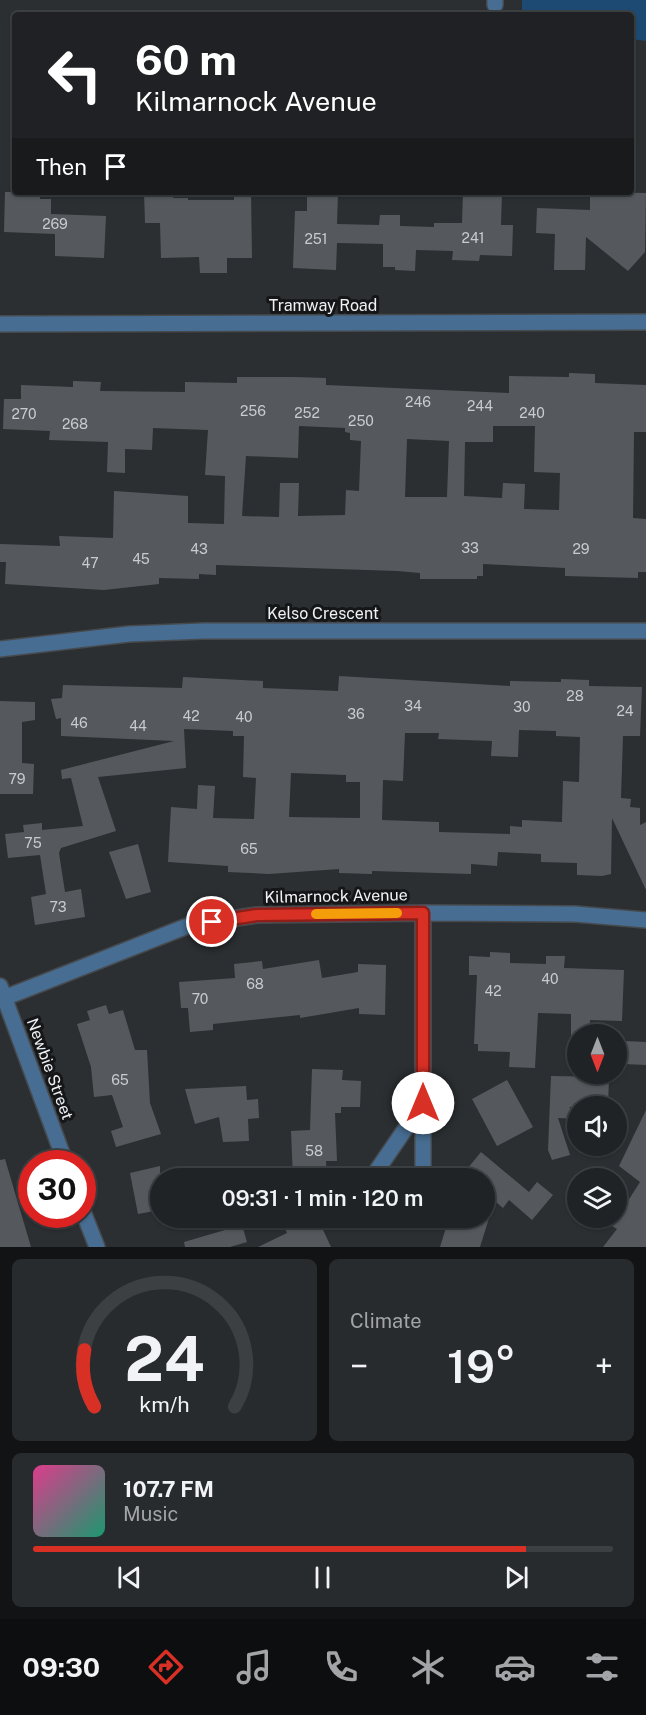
<!DOCTYPE html>
<meta charset="utf-8">
<style>
:root{--surface:#202326;--page:#282b2e;--text:#f1f3f6;--muted:#a2a4a7;--line:#3d4043;--accent:#d93025}
body{margin:0;font-family:"Public Sans",sans-serif;background:var(--page);color:var(--text);height:100vh;display:flex;flex-direction:column;font-size:22px;white-space:nowrap}
*{box-sizing:border-box;margin:0}
p{font-size:20px;color:var(--muted)}
.icon{flex:none;width:33px;height:33px;fill:none;stroke:currentColor;stroke-width:2;stroke-linecap:round;stroke-linejoin:round}
.map{position:relative;height:1247px;overflow:hidden}
.side{display:flex;flex-direction:column;gap:12px;padding:12px;background:#121315;flex:1}
.side>*{flex:none}
.hud{position:absolute;left:12px;top:12px;width:622px;height:183px;border-radius:6px;box-shadow:0 2px 4px #0004,0 0 0 2px var(--line);background:#202124;color:#fff;overflow:hidden}
.needle{width:39px;rotate:180deg}
.buttons{position:absolute;left:567px;top:1024px;display:grid;gap:12px}
.buttons a{display:grid;place-items:center;width:60px;height:60px;border-radius:50%;background:var(--surface);box-shadow:0 2px 4px #0004,0 0 0 2px var(--line);font-size:30px}
.speed{position:absolute;left:18px;top:1150px;display:flex;gap:12px;font-size:30px;font-weight:700;text-align:center}
.speed>*{display:grid;place-content:center;width:78px;height:78px;border-radius:50%;background:var(--surface);box-shadow:0 2px 4px #0004,0 0 0 2px var(--line);line-height:1}
.speed .limit{border:9px solid #d22;background:#fff;color:#111}
.pin{position:absolute;display:grid;place-items:center;width:51px;height:51px;color:#fff;margin:-26px;border:3px solid #fff;border-radius:50%;box-shadow:0 2px 6px #0007}
.me{position:absolute;width:66px;margin:-33px;rotate:0deg;stroke-linejoin:round;filter:drop-shadow(0 0 4px #0008)}
.turn{display:flex;align-items:center;gap:21px;height:126px;padding:0 24px;font-size:27px}
.turn .icon{width:78px;height:78px;stroke-width:2.5}
.turn b{display:block;font-size:42px;line-height:51px}
.then{display:flex;align-items:center;height:57px;padding:0 24px;background:#0003;gap:12px;font-size:22px}
.big{font-size:45px;font-weight:600;line-height:1.1}
.side .tile{flex:1;display:flex;flex-direction:column;justify-content:center;gap:9px;min-width:0;padding:0 21px;border-radius:9px;background:var(--page)}
.side .dial{align-items:center;gap:0}
.dial svg{height:156px;overflow:visible;fill:none;stroke:var(--line);stroke-width:7;stroke-linecap:round;text-anchor:middle}
.dial text{fill:var(--text);stroke:none}
.song{display:flex;align-items:center;gap:18px}
.cover{width:72px;height:72px;border-radius:9px;background:linear-gradient(135deg,hsl(330 70% 55%),hsl(160 70% 35%))}
.played{height:6px;border-radius:3px;background:linear-gradient(90deg,var(--accent) 85%,var(--line) 85%)}
.keys{display:flex;justify-content:space-around;direction:ltr}
.heat{display:flex;justify-content:space-between;align-items:center;font-size:33px;direction:ltr}
.side .tiles{flex:1;display:grid;gap:12px;grid-template-columns:1fr 1fr}
.tile:last-child{grid-column:span 2}
.trip{position:absolute;left:150px;top:1168px;width:345px;height:60px;border-radius:30px;background:var(--surface);box-shadow:0 2px 4px #0004,0 0 0 2px var(--line);font-weight:600;line-height:60px;text-align:center}
.tab-bar{display:flex;height:96px;justify-content:space-around;align-items:center;background:#0d0e0f;color:var(--muted)}
.tab-bar .icon{width:42px;height:42px}
.tab-bar .on{color:var(--accent)}
.tab-bar b{font-size:27px;color:var(--text)}
.map>svg:first-child{display:block}
.green{fill:#1c4a72}
.building{fill:#55595d;fill-rule:evenodd}
.lines{fill:none;stroke-linecap:round;stroke-linejoin:round}
.minor-casing{stroke:#464a4d;stroke-width:18}
.minor{stroke:#476d92;stroke-width:15}
.route-casing{stroke:#8d1f18;stroke-width:15}
.route{stroke:#d93025;stroke-width:10}
.slow{stroke:#f59e0b;stroke-width:10}
.labels{text-anchor:middle;dominant-baseline:central;stroke-width:6;stroke-linejoin:round;paint-order:stroke}
.number-label{font-size:14px;fill:#c8cccf}
.street-label{font-size:16px;fill:#eff2f5;stroke:#151618}
</style>
<div class="map">
<svg width="646" height="1247" viewBox="0 0 646 1247">
<rect width="100%" height="100%" fill="#2b2f32"/>
<path class="green" d="M522,0H646V41L632,39V15H522Z"/>
<path class="building" d="M5,192H40V199H51V214L106,216L104,258L55,256V234L4,232Z
M144,192H173V198H188V200H234V192H251L252,258H227V273H200L199,257L161,258L160,223H145Z
M307,192H338L337,224L379,225L380,215H400V226L434,227V223H462L463,192H502L501,225H513L512,256L480,255L479,261L452,260L453,251L416,250L415,271L395,270V267H383V244L337,243L336,270L293,268L295,211H307Z
M590,192L646,193L645,252L628,271L586,237L585,270H554L555,234L536,233L537,208L590,210Z
M569,373L595,374V383L646,385V432H634L633,518L646,519V572H638V578L565,576V568L483,564V576H477V579H420V573L397,571L216,565V575L199,574V579L159,578V584L104,590L5,584L6,562H0V544L60,546L59,536L113,538L114,491L188,496V523L224,524L225,476L205,475L208,430L153,428L152,450L125,449V473L107,472L108,442L49,440L50,431L3,429L4,399H21V385L73,387V381L101,382L100,391L185,392V382L237,383V377H294L326,378V385L509,393V376L569,377ZM299,426L345,428V432L350,433V440L361,441L359,491L346,490L345,515L298,516L299,483H280L279,517L242,516L246,456L298,458ZM493,426H535L534,472L560,473L559,510L524,509L525,484L503,483L502,498L464,496L465,442H493ZM407,439L449,441L447,497H405Z
M339,676L510,686V681L561,682V679L589,680V686L642,687L640,736H623L621,798L631,799L630,807L640,808V825L646,822V890L612,818L611,874L602,876L577,875V863L541,862V854L498,852L497,866L471,864V874L372,871V874L339,873V869L269,874L228,872V866L168,862L171,807L197,809L198,785L215,786L213,818L254,819L256,778L243,777L244,736H233V731L184,729L186,768L98,777L116,831L61,848L59,853L65,892L81,889L85,917L35,925L31,897L46,894L40,855L8,858L5,834L24,832L23,825L42,823V830L83,826L71,778L62,779L61,770L174,741L61,736V718L56,719L51,699L62,698L63,685L182,688L183,677L263,681V688L338,691ZM519,730L556,731V736L580,737L579,782L563,781L562,822L522,820V827L510,826V834L439,832V822L382,820L383,780L403,781L405,733H439L438,739L492,741L491,756L518,757ZM291,773L346,775V782H360V818L289,817Z
M0,701L35,702V720L22,722V763L34,764L33,794H0Z
M138,844L151,892L126,899L109,852Z
M490,952L510,953V963L546,964V956H565L564,968L624,970L622,1021L590,1020V1035H571V1014L538,1013L535,1068L509,1067L510,1052L478,1051V1044H474L477,975H469V956L490,957Z
M319,960L322,978L358,972V964L386,965L385,1015L359,1014V1008L300,1018V1015L213,1024V1030L190,1032L188,1008H181L179,982L235,978L234,964L262,961L263,969Z
M106,1005L109,1014L123,1010L135,1050H147L150,1103L161,1134L116,1147L111,1131L123,1127L112,1095L94,1097L91,1067L77,1024L90,1020L87,1011Z
M625,1041L646,1042V1065L624,1064Z
M312,1069L343,1070L342,1080L361,1081L360,1107H341V1113H335L337,1161H326L327,1179H293L291,1131L310,1130Z
M551,1076L609,1077L608,1107H569L578,1114V1119L558,1118L570,1155L552,1160L548,1150Z
M507,1080L533,1127L497,1146L472,1099Z
M246,1086L247,1100L258,1099L259,1118L248,1119L249,1141L223,1142L219,1117L195,1124L185,1089Z
M646,1110V1247H603L617,1229L612,1226L640,1182L619,1166Z
M481,1152L529,1192L537,1182L553,1195L532,1220L509,1200L503,1208L484,1192V1179H459Z
M5,1159L31,1247H0V1160Z
M160,1166V1210L138,1214L130,1173Z
M291,1218H304L307,1224L318,1219L331,1247H258L287,1233L282,1222Z
M449,1218H489L480,1247H440Z
M242,1225L247,1242L230,1247H185L184,1242Z"/>
<g class="lines">
<g class="minor-casing">
<path id="minor" d="M495,0V5
M0,324L646,322
M0,649L129,634L203,631H646
M423,913V1179
M0,986L66,1164
M4,998L190,925L257,915L423,913L575,914L646,920
M371,1179L423,1103
M82,1209L97,1247"/>
</g>
<use href="#minor" class="minor"/>
</g>
<g class="lines">
<g class="route-casing">
<path id="route" d="M212,922L257,915L423,913V1103"/>
</g>
<use href="#route" class="route"/>
<path class="slow" d="M316,914L397,913"/>
</g>
<g class="labels">
<g class="number-label">
<text x="55" y="224">269</text>
<text x="473" y="238">241</text>
<text x="316" y="239">251</text>
<text x="418" y="402">246</text>
<text x="480" y="406">244</text>
<text x="253" y="411">256</text>
<text x="307" y="413">252</text>
<text x="532" y="413">240</text>
<text x="24" y="414">270</text>
<text x="361" y="421">250</text>
<text x="75" y="424">268</text>
<text x="470" y="548">33</text>
<text x="199" y="549">43</text>
<text x="581" y="549">29</text>
<text x="141" y="559">45</text>
<text x="90" y="563">47</text>
<text x="575" y="696">28</text>
<text x="413" y="706">34</text>
<text x="522" y="707">30</text>
<text x="625" y="711">24</text>
<text x="356" y="714">36</text>
<text x="191" y="716">42</text>
<text x="244" y="717">40</text>
<text x="79" y="723">46</text>
<text x="138" y="726">44</text>
<text x="17" y="779">79</text>
<text x="33" y="843">75</text>
<text x="249" y="849">65</text>
<text x="58" y="907">73</text>
<text x="550" y="979">40</text>
<text x="255" y="984">68</text>
<text x="493" y="991">42</text>
<text x="200" y="999">70</text>
<text x="120" y="1080">65</text>
<text x="314" y="1151">58</text>
</g>
<g class="street-label">
<text x="323" y="305">Tramway Road</text>
<text x="323" y="613">Kelso Crescent</text>
<text transform="translate(336 896) rotate(-1)">Kilmarnock Avenue</text>
<text transform="translate(50 1069) rotate(70)">Newbie Street</text>
</g>
</g>
</svg>
<div class="buttons">
<a><svg class="needle" viewBox="-14 -14 28 28"><path d="M0-13l5 13h-10z" fill="#e53935"/><path d="M0 13l5-13h-10z" fill="#a2a4a7"/></svg></a>
<a><svg class="icon" aria-label="sound" viewBox="0 0 24 24"><path d="M4 9h4l5-4v14l-5-4H4zM17 9q2 3 0 6"/></svg></a>
<a><svg class="icon" aria-label="layers" viewBox="0 0 24 24"><path d="M12 4l9 5-9 5-9-5zM3 14l9 5 9-5"/></svg></a>
</div>
<div class="speed"><div class="limit">30</div></div>
<div class="pin" style="left:212px;top:922px;background:#d93025"><svg class="icon" aria-label="arrive" viewBox="0 0 24 24"><path d="M6 21V4h12l-3 4 3 4H6"/></svg></div>
<svg class="me" style="left:423px;top:1103px" viewBox="-20 -20 40 40"><circle r="19" fill="#fff"/><path d="M0-13L10 11 0 6-10 11z" fill="#d93025"/></svg>
<div class="trip">09:31 · 1 min · 120 m</div>
<div class="hud">
<div class="turn"><svg class="icon" aria-label="left" viewBox="0 0 24 24"><path d="M17 20v-9H6M10 6l-5 5 5 5"/></svg><div><b>60 m</b>Kilmarnock Avenue</div></div>
<div class="then">Then<svg class="icon" aria-label="arrive" viewBox="0 0 24 24"><path d="M6 21V4h12l-3 4 3 4H6"/></svg></div>
</div>
</div>
<section class="side">
<div class="tiles">
<div class="tile dial"><svg viewBox="0 0 100 80">
<path d="M14 69A42 42 0 1 1 86 69"/>
<path d="M14 69A42 42 0 0 1 9 40" stroke="#d93025"/>
<text x="50" y="56" font-size="32" font-weight="700">24</text>
<text x="50" y="72" font-size="11">km/h</text>
</svg></div>
<div class="tile"><p>Climate</p>
<div class="heat"><a>−</a><b class="big">19°</b><a>+</a></div>
</div>
<div class="tile">
<div class="song"><i class="cover"></i><div><b>107.7 FM</b><p>Music</p></div></div>
<div class="played"></div>
<div class="keys"><svg class="icon" aria-label="previous" viewBox="0 0 24 24"><path d="M18 5L8 12l10 7zM5 5v14"/></svg><svg class="icon" aria-label="pause" viewBox="0 0 24 24"><path d="M8 5v14M16 5v14"/></svg><svg class="icon" aria-label="next" viewBox="0 0 24 24"><path d="M6 5l10 7-10 7zM19 5v14"/></svg></div>
</div>
</div>
</section>
<nav class="tab-bar">
<b>09:30</b>
<svg class="icon on" aria-label="directions" viewBox="0 0 24 24"><path d="M12 3l9 9-9 9-9-9zM9 14v-3h6M13 9l2 2-2 2"/></svg>
<svg class="icon" aria-label="music" viewBox="0 0 24 24"><path d="M9 18V5l10-2v13"/><circle cx="6" cy="18" r="3"/><circle cx="16" cy="16" r="3"/></svg>
<svg class="icon" aria-label="phone" viewBox="0 0 24 24"><path d="M5 4h4l2 5-3 2q2 4 5 5l2-3 5 2v4C11 20 4 13 5 4z"/></svg>
<svg class="icon" aria-label="climate" viewBox="0 0 24 24"><path d="M12 3v18M4 7l16 10M4 17L20 7"/></svg>
<svg class="icon" aria-label="car" viewBox="0 0 24 24"><path d="M5 17H2v-5l4-1 3-4h7l3 4 3 1v5h-3M9 17h6M6 11h13"/><circle cx="7" cy="17" r="2"/><circle cx="17" cy="17" r="2"/></svg>
<svg class="icon" aria-label="filters" viewBox="0 0 24 24"><path d="M4 7h16M4 17h16"/><circle cx="9" cy="7" r="2"/><circle cx="15" cy="17" r="2"/></svg>
</nav>
